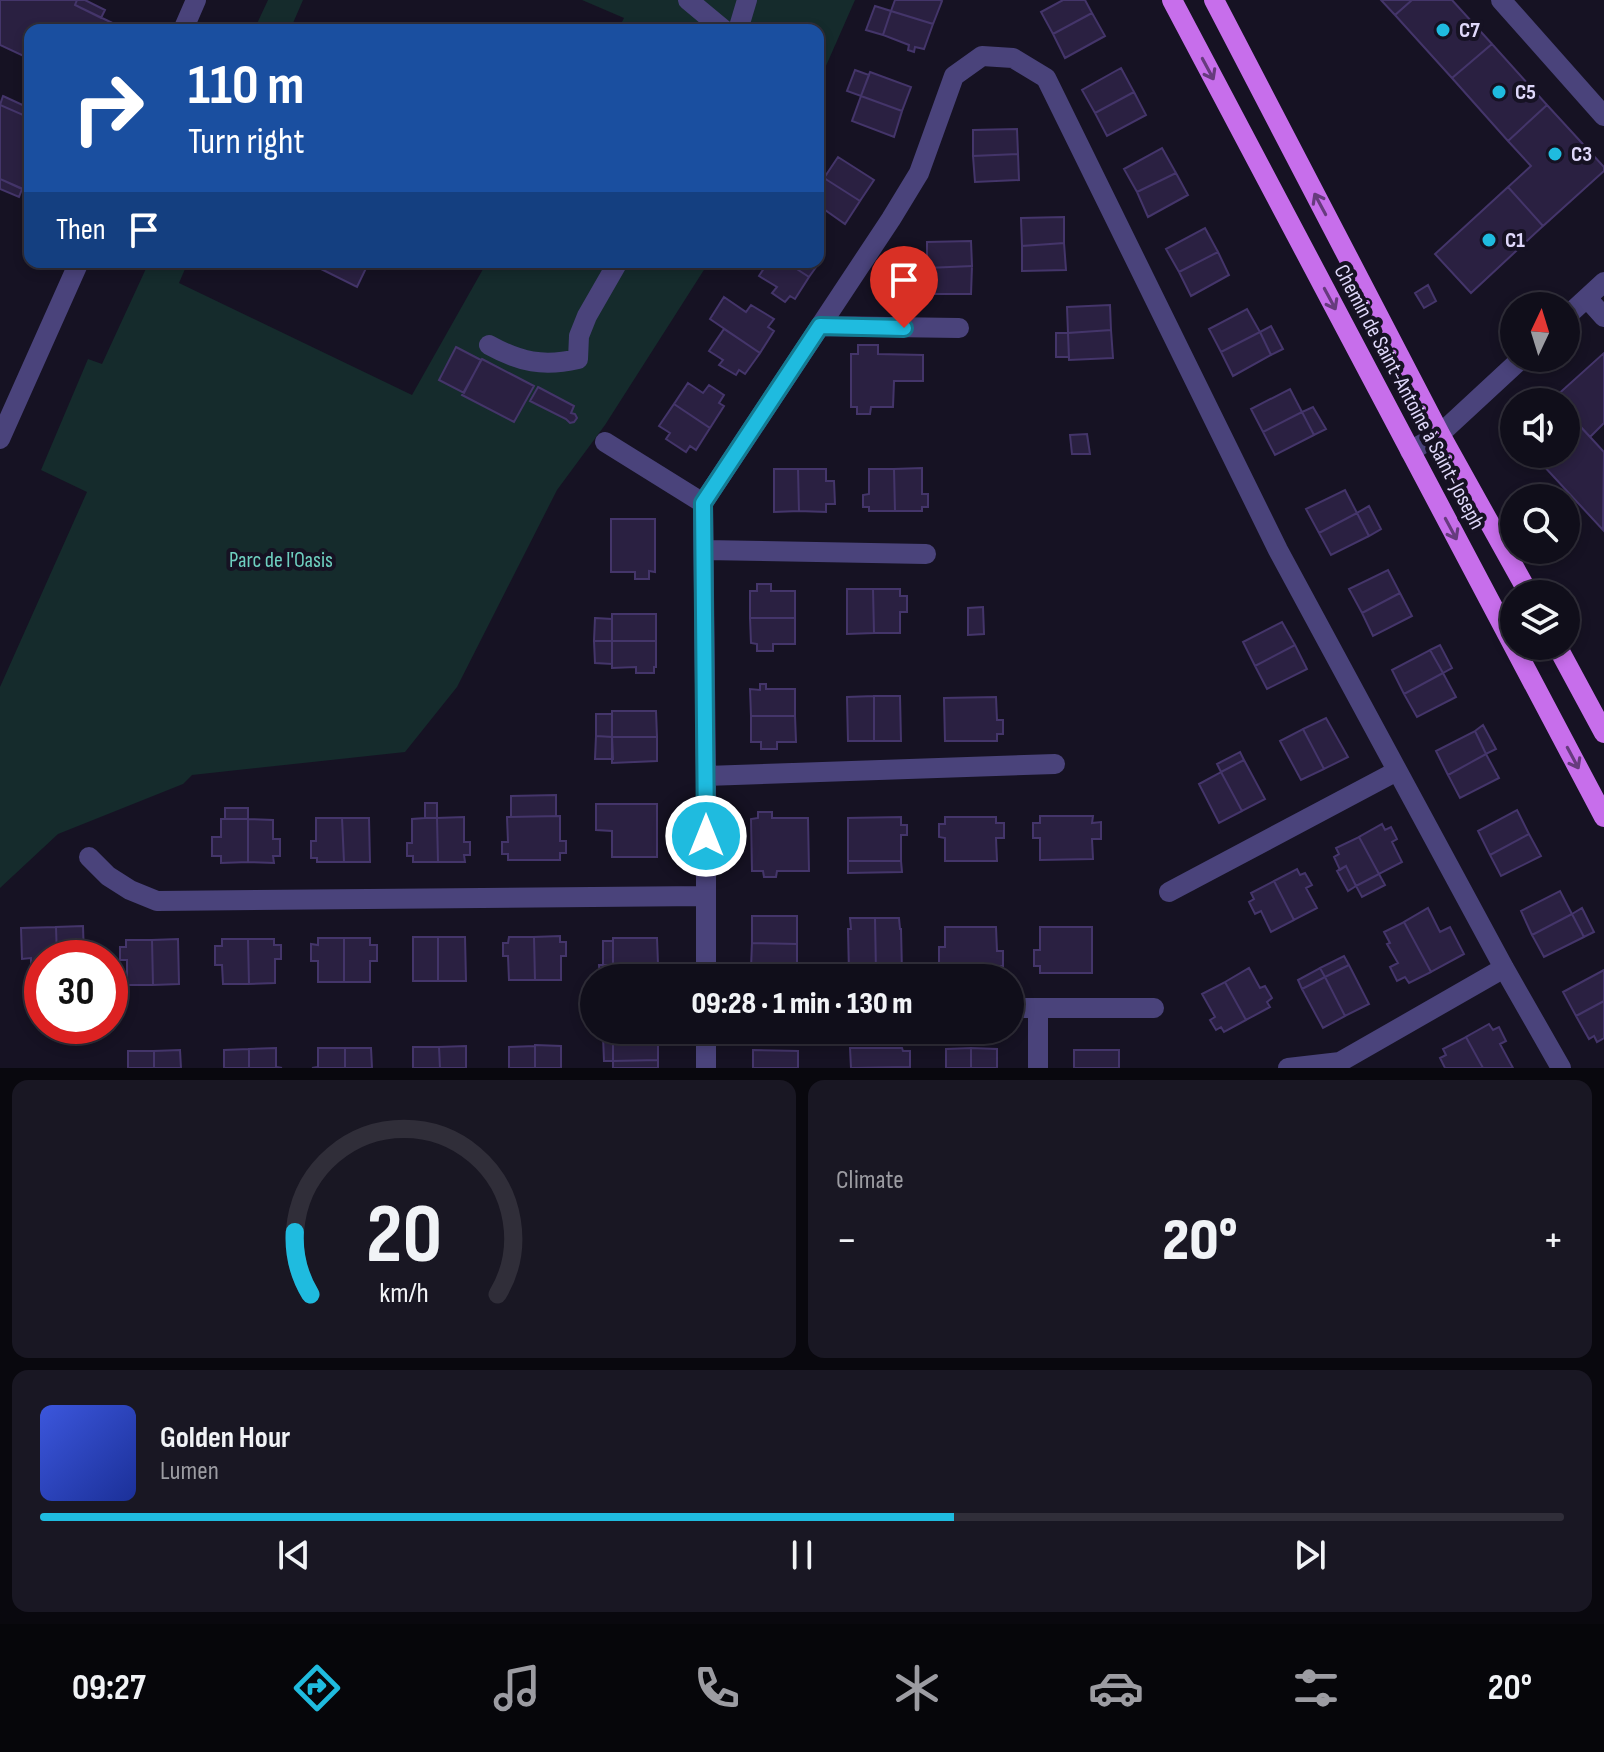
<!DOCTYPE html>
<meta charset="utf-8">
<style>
:root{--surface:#100e1a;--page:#191723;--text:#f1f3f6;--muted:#9c9ca2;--line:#302e39;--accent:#1fbbdf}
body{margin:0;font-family:"Sofia Sans Condensed",sans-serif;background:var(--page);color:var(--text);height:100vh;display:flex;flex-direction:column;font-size:30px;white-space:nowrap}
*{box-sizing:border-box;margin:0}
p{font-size:26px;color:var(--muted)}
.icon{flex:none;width:44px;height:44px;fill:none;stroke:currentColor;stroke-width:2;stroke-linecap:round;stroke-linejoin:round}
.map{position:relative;height:1068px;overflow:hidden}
.panel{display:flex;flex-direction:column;gap:12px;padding:12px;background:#09080e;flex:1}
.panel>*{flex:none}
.banner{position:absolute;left:24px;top:24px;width:800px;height:244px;border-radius:16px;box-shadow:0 4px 12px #0003,0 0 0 2px var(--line);background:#1a4fa0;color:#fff;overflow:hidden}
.needle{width:52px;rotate:4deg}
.tools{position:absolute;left:1500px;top:292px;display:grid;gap:16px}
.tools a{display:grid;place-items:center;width:80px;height:80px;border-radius:50%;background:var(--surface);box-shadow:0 4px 12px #0003,0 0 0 2px var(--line);font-size:40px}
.speed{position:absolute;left:24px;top:940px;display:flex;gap:16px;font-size:40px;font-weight:700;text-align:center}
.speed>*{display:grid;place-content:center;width:104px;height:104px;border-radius:50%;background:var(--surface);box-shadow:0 4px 12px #0003,0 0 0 2px var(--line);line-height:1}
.speed .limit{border:12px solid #d22;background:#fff;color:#111}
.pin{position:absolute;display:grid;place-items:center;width:68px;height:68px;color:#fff;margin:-82px -34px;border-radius:50% 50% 50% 0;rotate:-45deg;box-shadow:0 0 8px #0007}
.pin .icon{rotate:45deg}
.me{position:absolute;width:88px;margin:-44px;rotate:0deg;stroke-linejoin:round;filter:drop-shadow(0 0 6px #0008)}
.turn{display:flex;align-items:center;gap:28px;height:168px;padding:0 32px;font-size:36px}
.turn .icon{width:104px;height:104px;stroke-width:2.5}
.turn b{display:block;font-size:56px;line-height:68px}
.then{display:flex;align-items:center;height:76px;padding:0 32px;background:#0003;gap:16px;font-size:30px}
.big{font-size:60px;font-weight:800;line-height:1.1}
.panel .card{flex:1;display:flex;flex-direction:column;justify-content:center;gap:12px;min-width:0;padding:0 28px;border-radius:16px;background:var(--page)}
.panel .dial{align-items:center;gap:0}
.dial svg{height:208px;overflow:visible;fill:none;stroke:var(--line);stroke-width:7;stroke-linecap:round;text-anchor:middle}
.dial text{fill:var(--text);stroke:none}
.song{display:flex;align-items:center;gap:24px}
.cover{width:96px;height:96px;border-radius:12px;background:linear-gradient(135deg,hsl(230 70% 55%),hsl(230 70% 35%))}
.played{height:8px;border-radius:4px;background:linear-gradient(90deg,var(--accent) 60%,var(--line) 60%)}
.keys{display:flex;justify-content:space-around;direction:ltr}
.heat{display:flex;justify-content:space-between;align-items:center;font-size:44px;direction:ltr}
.panel .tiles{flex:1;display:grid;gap:12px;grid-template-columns:1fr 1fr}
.card:last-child{grid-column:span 2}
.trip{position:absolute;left:580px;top:964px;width:444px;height:80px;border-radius:40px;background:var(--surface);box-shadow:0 4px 12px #0003,0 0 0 2px var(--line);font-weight:800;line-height:80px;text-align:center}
.tabs{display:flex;height:128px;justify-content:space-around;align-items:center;background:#06060a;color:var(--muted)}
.tabs .icon{width:56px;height:56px}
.tabs .current{color:var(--accent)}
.tabs b{font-size:36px;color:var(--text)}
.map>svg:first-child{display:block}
.green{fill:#152b2c}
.building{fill:#2a2041;stroke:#44356a;stroke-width:2}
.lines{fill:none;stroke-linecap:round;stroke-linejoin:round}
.minor{stroke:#4a437b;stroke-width:20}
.major{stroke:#c76eeb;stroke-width:20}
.oneway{stroke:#663b7d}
.route-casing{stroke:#147a91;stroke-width:20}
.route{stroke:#1fbbdf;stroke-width:14}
.poi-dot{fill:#1fbbdf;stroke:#161223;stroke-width:3}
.labels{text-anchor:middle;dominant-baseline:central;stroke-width:8;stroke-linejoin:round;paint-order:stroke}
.poi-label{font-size:22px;font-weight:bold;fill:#dfd8fa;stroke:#161223;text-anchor:start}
.street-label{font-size:22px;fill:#dfd8fa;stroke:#161223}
.park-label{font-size:22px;fill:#6ed0c0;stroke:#161223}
</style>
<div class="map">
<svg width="1604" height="1068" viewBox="0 0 1604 1068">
<rect width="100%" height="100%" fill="#161223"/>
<path class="green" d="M268,0H303L290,30H254Z
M582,0H855L818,84V30H618L624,18Z
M149,262H188L179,283L412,395L487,262H709L605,425L557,490L457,687L405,752L192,775L183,784L58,834L0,888V687L87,492L41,470L88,359L102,364Z"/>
<path class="building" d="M0,0H77L75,5L127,30H30V59L0,45Z
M77,0H85L105,10L101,18L75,5Z
M895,0H940L942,1L933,24L891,11Z
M1063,0H1085L1092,13L1053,34L1041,12Z
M1381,0H1412L1395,15Z
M1412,0H1452L1492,44L1452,78L1395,15Z
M875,6L891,11L883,35L866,30Z
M891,11L933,24L924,49L915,47L914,52L908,50L909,45L883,35Z
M1092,13L1105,36L1065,58L1053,34Z
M1492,44L1547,105L1508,141L1452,78Z
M1121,68L1134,92L1095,113L1082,90Z
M855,70L869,75L861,96L847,91Z
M870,72L911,87L902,111L861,96Z
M1134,92L1146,115L1107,136L1095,113Z
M3,96L27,107L23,115L0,105Z
M861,96L902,111L894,137L852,121Z
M30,100V192L0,179V105L23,115Z
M1547,105L1604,167V171L1543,226L1508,187L1531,166L1508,141Z
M1017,129L1018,154L973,156V130Z
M1162,148L1176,173L1137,192L1124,169Z
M1018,154L1019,180L975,182L973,156Z
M838,157L874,180L860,201L824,178Z
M1176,173L1188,195L1148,217L1137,192Z
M824,178L860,201L845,224L818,205V187Z
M0,179L22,189L19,197L0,189Z
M1508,187L1543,226L1471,293L1435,254Z
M1064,217V243L1022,246L1021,218Z
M1205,228L1218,252L1179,272L1166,249Z
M818,241L824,244L818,252L824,256L809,277L786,262H818Z
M971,241L972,266L927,268V242Z
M1064,243L1066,270L1022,271V246Z
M1218,252L1229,275L1191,296L1179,272Z
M307,262H369L357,287Z
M768,262H786L809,277L795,299L790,296L785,302L772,293L777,287L759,276Z
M972,266L971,294H928L927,268Z
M1428,285L1436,301L1424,308L1415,293Z
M724,297L746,312L751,305L774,319L768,327L774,331L760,353L710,319Z
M1110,305L1111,330L1068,333L1067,307Z
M1247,309L1260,332L1221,352L1209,329Z
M1271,326L1283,349L1271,355L1260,332Z
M724,329L760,353L745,374L739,370L736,375L719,365L723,360L709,351Z
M1111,330L1113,358L1069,360L1068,333Z
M1260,332L1271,355L1233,376L1221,352Z
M1056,333H1068L1069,357H1056Z
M858,345H878V354L923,355V381H894L893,407H871L870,414H857V407H851V354H858Z
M456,347L481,360L464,393L439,380Z
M1604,353V423L1590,437L1566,411V402H1558L1554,398Z
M482,359L534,386L514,422L462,395Z
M688,383L703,393L709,385L724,395L719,403L724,406L710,428L674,404Z
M538,387L574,406L571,413L575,414L577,418L574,422L570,423L566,419L530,401Z
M1290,389L1302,412L1263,432L1251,409Z
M674,404L710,428L696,450L690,446L686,452L666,439L670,433L659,426Z
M1313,407L1326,429L1314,435L1302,412Z
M1302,412L1314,435L1275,455L1263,432Z
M1580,426L1604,452L1603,530L1541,463L1550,454H1566V440Z
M1087,434L1090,454H1072L1070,435Z
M922,468V494H928V507H922V511H895L894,469Z
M774,469H798L799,511L774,512Z
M798,469H826V481H834L835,504H826V512L799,511Z
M869,469H894L895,511H869V507H863V495L869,494Z
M1345,490L1357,513L1319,533L1306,509Z
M1369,506L1381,529L1369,536L1357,513Z
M1357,513L1369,536L1331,555L1319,533Z
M611,519H655V572L649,571V579H635V572H611Z
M1388,570L1400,593L1362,613L1349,589Z
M757,584H771V591H795V618H750V591H757Z
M847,589H873L874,633L847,634Z
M873,589H900V596H907V612H900V633H874Z
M1400,593L1412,616L1373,636L1362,613Z
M983,607L984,634L968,635V608Z
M612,614H656V641H612Z
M595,618L612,619V641H594Z
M750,618H795V644H773V651H757V644L751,643Z
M1282,622L1295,645L1255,666L1243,642Z
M594,641H612V664L595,663Z
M612,641H656V667H654V673H636V667L612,668Z
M1295,645L1307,669L1267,689L1255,666Z
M1440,645L1452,668L1443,673L1430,650Z
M1430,650L1443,673L1404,694L1392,670Z
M1443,673L1456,697L1417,717L1404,694Z
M760,684H766V689H795V716H751L750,689L760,690Z
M874,696H900L901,741H874Z
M874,696V741H848L847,697Z
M996,697L997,720H1003V734H997V741H945L944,698Z
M612,711H656L657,737H612Z
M596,714H612V737L596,736Z
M751,716H795L796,742H777V749H761V742H751Z
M1326,718L1348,757L1324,769L1303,729Z
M1483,725L1496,749L1486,754L1475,731Z
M1303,729L1324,769L1301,780L1280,741Z
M1475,731L1486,754L1448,775L1436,751Z
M596,736L612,737L613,759H595Z
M612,737H657V761L612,763Z
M1240,752L1244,760L1221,772L1217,764Z
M1486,754L1499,778L1460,798L1448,775Z
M1244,760L1265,799L1242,811L1221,772Z
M1221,772L1242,811L1219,823L1199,784Z
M556,795V816L511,817V796Z
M425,803H437V818H425Z
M596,804H657V857H612V831L596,830Z
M225,808H248V819H225Z
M1517,810L1529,834L1490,855L1478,831Z
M758,812H772V818H808L809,871H777L776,877H764L763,871H752L751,819L758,818Z
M560,816V841H566V853H560V860H508V854H502V842H508L507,817Z
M1040,816H1093L1092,823L1101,822V839H1092L1093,859L1040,860V838H1033V823H1040Z
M464,817V842H470V855H464L465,862H438L437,818Z
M901,817V825H907V835H901V861H848V818Z
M945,817H996V823H1004V838H996L997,861H945V838L939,837V824H945Z
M316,818H342L344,862H317V858H311V841H316Z
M342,818H369L370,862H344Z
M425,818H437L438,862H413V856H407V843H412V819Z
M221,819H248V862L221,863V856H212V837H221Z
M248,819L273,820V839H280V856H273L274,863L248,862Z
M1382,824L1385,830L1391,827L1397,839L1392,842L1402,862L1379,874L1359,837Z
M1529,834L1541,856L1501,876L1490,855Z
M1359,837L1379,874L1356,886L1346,866L1340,870L1334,857L1339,854L1336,848Z
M848,861H901L902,872L848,873Z
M1346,866L1356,886L1348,891L1337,871Z
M1297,869L1300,875L1305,873L1312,885L1306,888L1317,908L1294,920L1274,881Z
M1379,874L1385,885L1362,897L1356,886Z
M1274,881L1294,920L1271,932L1261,911L1255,914L1249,902L1254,899L1251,893Z
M1560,891L1572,914L1532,935L1521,911Z
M1428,908L1440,932L1450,927L1464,954L1431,972L1404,922Z
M1582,908L1594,932L1584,937L1572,914Z
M1572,914L1584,937L1544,957L1532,935Z
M752,916H797V944L752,943Z
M850,918H875L876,973H849L848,929H851Z
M875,918H899L900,929H901L902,972L876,973Z
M1404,922L1431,972L1409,983L1405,977L1397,981L1390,967L1398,963L1387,944L1390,943L1384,932Z
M83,926L84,958H57L56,927Z
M56,927L57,958H42V972H31V958L22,959L21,928Z
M945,927H996L997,951H1003V966H997V973H945V966H939V947H945Z
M1040,927H1092V973H1040V966H1034V950H1040Z
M560,936V942H566V956H561V980H535L534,937Z
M413,937H438V981H413Z
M438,937H465L466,981H438Z
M509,937H534L535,980H509L508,956H503V943H508Z
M318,938H344V982H318V961H311V944L318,945Z
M344,938H370V945H377V961H370V982H344Z
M613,938H657L658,964L613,965Z
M178,939L179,984L153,985L152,940Z
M222,939H248L249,984H223L222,965H215V946H222Z
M248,939H274V945H281V959H275V983L249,984Z
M126,940H152L153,985H127V960H120V947H126Z
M603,941H613V965H603Z
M752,943L797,944V969L751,968Z
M1344,956L1349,965L1325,977L1320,968Z
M658,964V978H613V965Z
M599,965H613V978H600Z
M1349,965L1369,1004L1345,1016L1325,977Z
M1249,968L1260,988L1265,986L1272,998L1267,1002L1270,1007L1246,1020L1225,982Z
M1320,968L1325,977L1302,989L1298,980Z
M1604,970V1001L1576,1016L1563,992Z
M1325,977L1345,1016L1323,1028L1302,989Z
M1225,982L1246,1020L1224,1032L1221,1027L1216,1030L1210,1020L1215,1017L1202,994Z
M1604,1001V1038L1597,1042L1594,1036L1589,1039L1576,1016Z
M1489,1024L1493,1030L1499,1027L1506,1041L1500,1044L1513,1068H1483L1466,1037Z
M613,1032H658V1060L613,1061Z
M603,1036H613V1061H604Z
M1466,1037L1483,1068H1445L1440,1058L1446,1055L1443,1049Z
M535,1045L561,1046V1068H535Z
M466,1046V1068H440L439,1047Z
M535,1046V1068H509V1047Z
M413,1047H439L440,1068H413Z
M276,1048V1067L282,1068H249V1049Z
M318,1048H345V1068H312L318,1067Z
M345,1048H371L372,1068H345Z
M850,1048H902L903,1051H910V1067L851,1068Z
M971,1048L997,1049V1068H971Z
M971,1048V1068H946V1049Z
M249,1049V1068H224V1050Z
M180,1050L181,1068H154V1051Z
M753,1050L798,1051V1068H753Z
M1074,1050H1119V1068H1074Z
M128,1051H154V1068H128Z
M658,1060V1068H613V1061Z"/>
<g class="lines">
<path class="minor" d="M688,0L724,30
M1501,0L1604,116
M183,30L196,0
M738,30L747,0
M1587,298L1604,317
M1566,317L1604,282
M820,326L959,328
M489,345C520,362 543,367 578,359L579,336L587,316L618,262
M0,439L79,262
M605,442L703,503L706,776V978
M1410,451L1440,434L1522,358
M703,503L891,219L919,173L954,76L982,56L1013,58L1046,78L1278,550L1504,968L1561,1068
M704,550L926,554
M706,776L1055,764
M89,857L108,876L130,890L157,901L705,896
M1169,892L1397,771
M1010,1008H1154
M706,1030V1068
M1038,1068V1008
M1288,1068L1340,1062L1504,968"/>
<path class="major" d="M1172,0L1604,817
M1214,0L1440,434L1529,594
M1557,646L1604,733"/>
</g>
<defs><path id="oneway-shaft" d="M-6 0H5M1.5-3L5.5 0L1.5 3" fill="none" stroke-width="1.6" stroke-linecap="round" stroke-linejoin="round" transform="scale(2)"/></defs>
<g class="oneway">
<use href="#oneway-shaft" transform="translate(1208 69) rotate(62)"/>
<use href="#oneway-shaft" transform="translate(1320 204) rotate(-118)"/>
<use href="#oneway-shaft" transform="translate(1330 299) rotate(62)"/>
<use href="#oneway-shaft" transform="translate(1451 529) rotate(62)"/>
<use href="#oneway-shaft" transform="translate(1573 758) rotate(62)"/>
</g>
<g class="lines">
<g class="route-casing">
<path id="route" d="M706,836L703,503L820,326L904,328"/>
</g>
<use href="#route" class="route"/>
</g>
<g class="poi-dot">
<circle cx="1443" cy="30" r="8"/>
<circle cx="1499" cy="92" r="8"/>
<circle cx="1555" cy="154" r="8"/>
<circle cx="1489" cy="240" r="8"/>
</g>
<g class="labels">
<g class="poi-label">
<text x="1459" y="30">C7</text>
<text x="1515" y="92">C5</text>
<text x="1571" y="154">C3</text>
<text x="1505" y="240">C1</text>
</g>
<g class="street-label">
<text transform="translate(1409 397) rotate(62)">Chemin de Saint-Antoine à Saint-Joseph</text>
</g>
<g class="park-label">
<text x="281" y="560">Parc de l'Oasis</text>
</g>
</g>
</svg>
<div class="tools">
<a><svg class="needle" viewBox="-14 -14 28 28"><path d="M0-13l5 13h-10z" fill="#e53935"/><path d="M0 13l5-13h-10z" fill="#9c9ca2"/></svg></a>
<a><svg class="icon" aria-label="sound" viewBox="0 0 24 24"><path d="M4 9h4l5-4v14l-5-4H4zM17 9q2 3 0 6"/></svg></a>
<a><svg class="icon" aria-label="search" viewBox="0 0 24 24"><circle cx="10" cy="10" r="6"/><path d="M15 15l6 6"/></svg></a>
<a><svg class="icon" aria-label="layers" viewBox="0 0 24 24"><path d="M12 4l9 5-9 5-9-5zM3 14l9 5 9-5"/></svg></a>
</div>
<div class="speed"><div class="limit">30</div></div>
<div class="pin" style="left:904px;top:328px;background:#d93025"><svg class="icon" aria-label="arrive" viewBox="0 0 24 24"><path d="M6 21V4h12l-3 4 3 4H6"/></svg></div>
<svg class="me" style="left:706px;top:836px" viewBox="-20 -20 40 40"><circle r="17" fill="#1fbbdf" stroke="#fff" stroke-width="3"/><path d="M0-11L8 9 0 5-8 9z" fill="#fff"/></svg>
<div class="trip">09:28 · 1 min · 130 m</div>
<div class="banner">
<div class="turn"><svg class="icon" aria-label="right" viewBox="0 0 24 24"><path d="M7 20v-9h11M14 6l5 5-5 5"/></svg><div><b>110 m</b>Turn right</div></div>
<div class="then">Then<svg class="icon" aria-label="arrive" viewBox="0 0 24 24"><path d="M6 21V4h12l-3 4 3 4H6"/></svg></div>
</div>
</div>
<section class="panel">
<div class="tiles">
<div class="card dial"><svg viewBox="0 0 100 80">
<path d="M14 69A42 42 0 1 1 86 69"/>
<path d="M14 69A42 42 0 0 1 8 45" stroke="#1fbbdf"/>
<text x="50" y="56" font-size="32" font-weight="700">20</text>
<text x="50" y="72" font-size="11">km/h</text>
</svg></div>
<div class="card"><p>Climate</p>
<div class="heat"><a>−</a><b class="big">20°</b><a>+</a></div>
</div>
<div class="card">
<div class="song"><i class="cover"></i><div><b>Golden Hour</b><p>Lumen</p></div></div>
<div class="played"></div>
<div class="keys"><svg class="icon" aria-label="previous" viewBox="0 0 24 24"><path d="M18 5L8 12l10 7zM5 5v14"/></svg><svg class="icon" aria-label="pause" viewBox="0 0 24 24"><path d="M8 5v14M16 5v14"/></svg><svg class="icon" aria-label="next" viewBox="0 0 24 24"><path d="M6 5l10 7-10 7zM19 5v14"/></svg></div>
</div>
</div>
</section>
<nav class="tabs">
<b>09:27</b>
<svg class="icon current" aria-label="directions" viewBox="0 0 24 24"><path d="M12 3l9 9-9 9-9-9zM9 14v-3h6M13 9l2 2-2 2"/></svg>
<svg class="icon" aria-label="music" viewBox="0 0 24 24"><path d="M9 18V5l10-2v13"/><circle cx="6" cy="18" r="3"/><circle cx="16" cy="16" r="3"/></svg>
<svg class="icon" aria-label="phone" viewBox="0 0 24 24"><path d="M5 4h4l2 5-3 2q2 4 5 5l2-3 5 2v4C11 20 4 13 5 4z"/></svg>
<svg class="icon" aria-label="climate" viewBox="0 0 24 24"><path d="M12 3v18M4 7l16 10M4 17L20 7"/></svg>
<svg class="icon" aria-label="car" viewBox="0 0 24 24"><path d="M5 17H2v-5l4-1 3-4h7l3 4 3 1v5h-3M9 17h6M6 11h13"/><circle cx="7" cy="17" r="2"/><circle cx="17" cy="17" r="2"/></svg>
<svg class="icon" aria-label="filters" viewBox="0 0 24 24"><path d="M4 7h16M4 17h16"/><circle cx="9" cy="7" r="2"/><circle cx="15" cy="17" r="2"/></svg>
<b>20°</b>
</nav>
